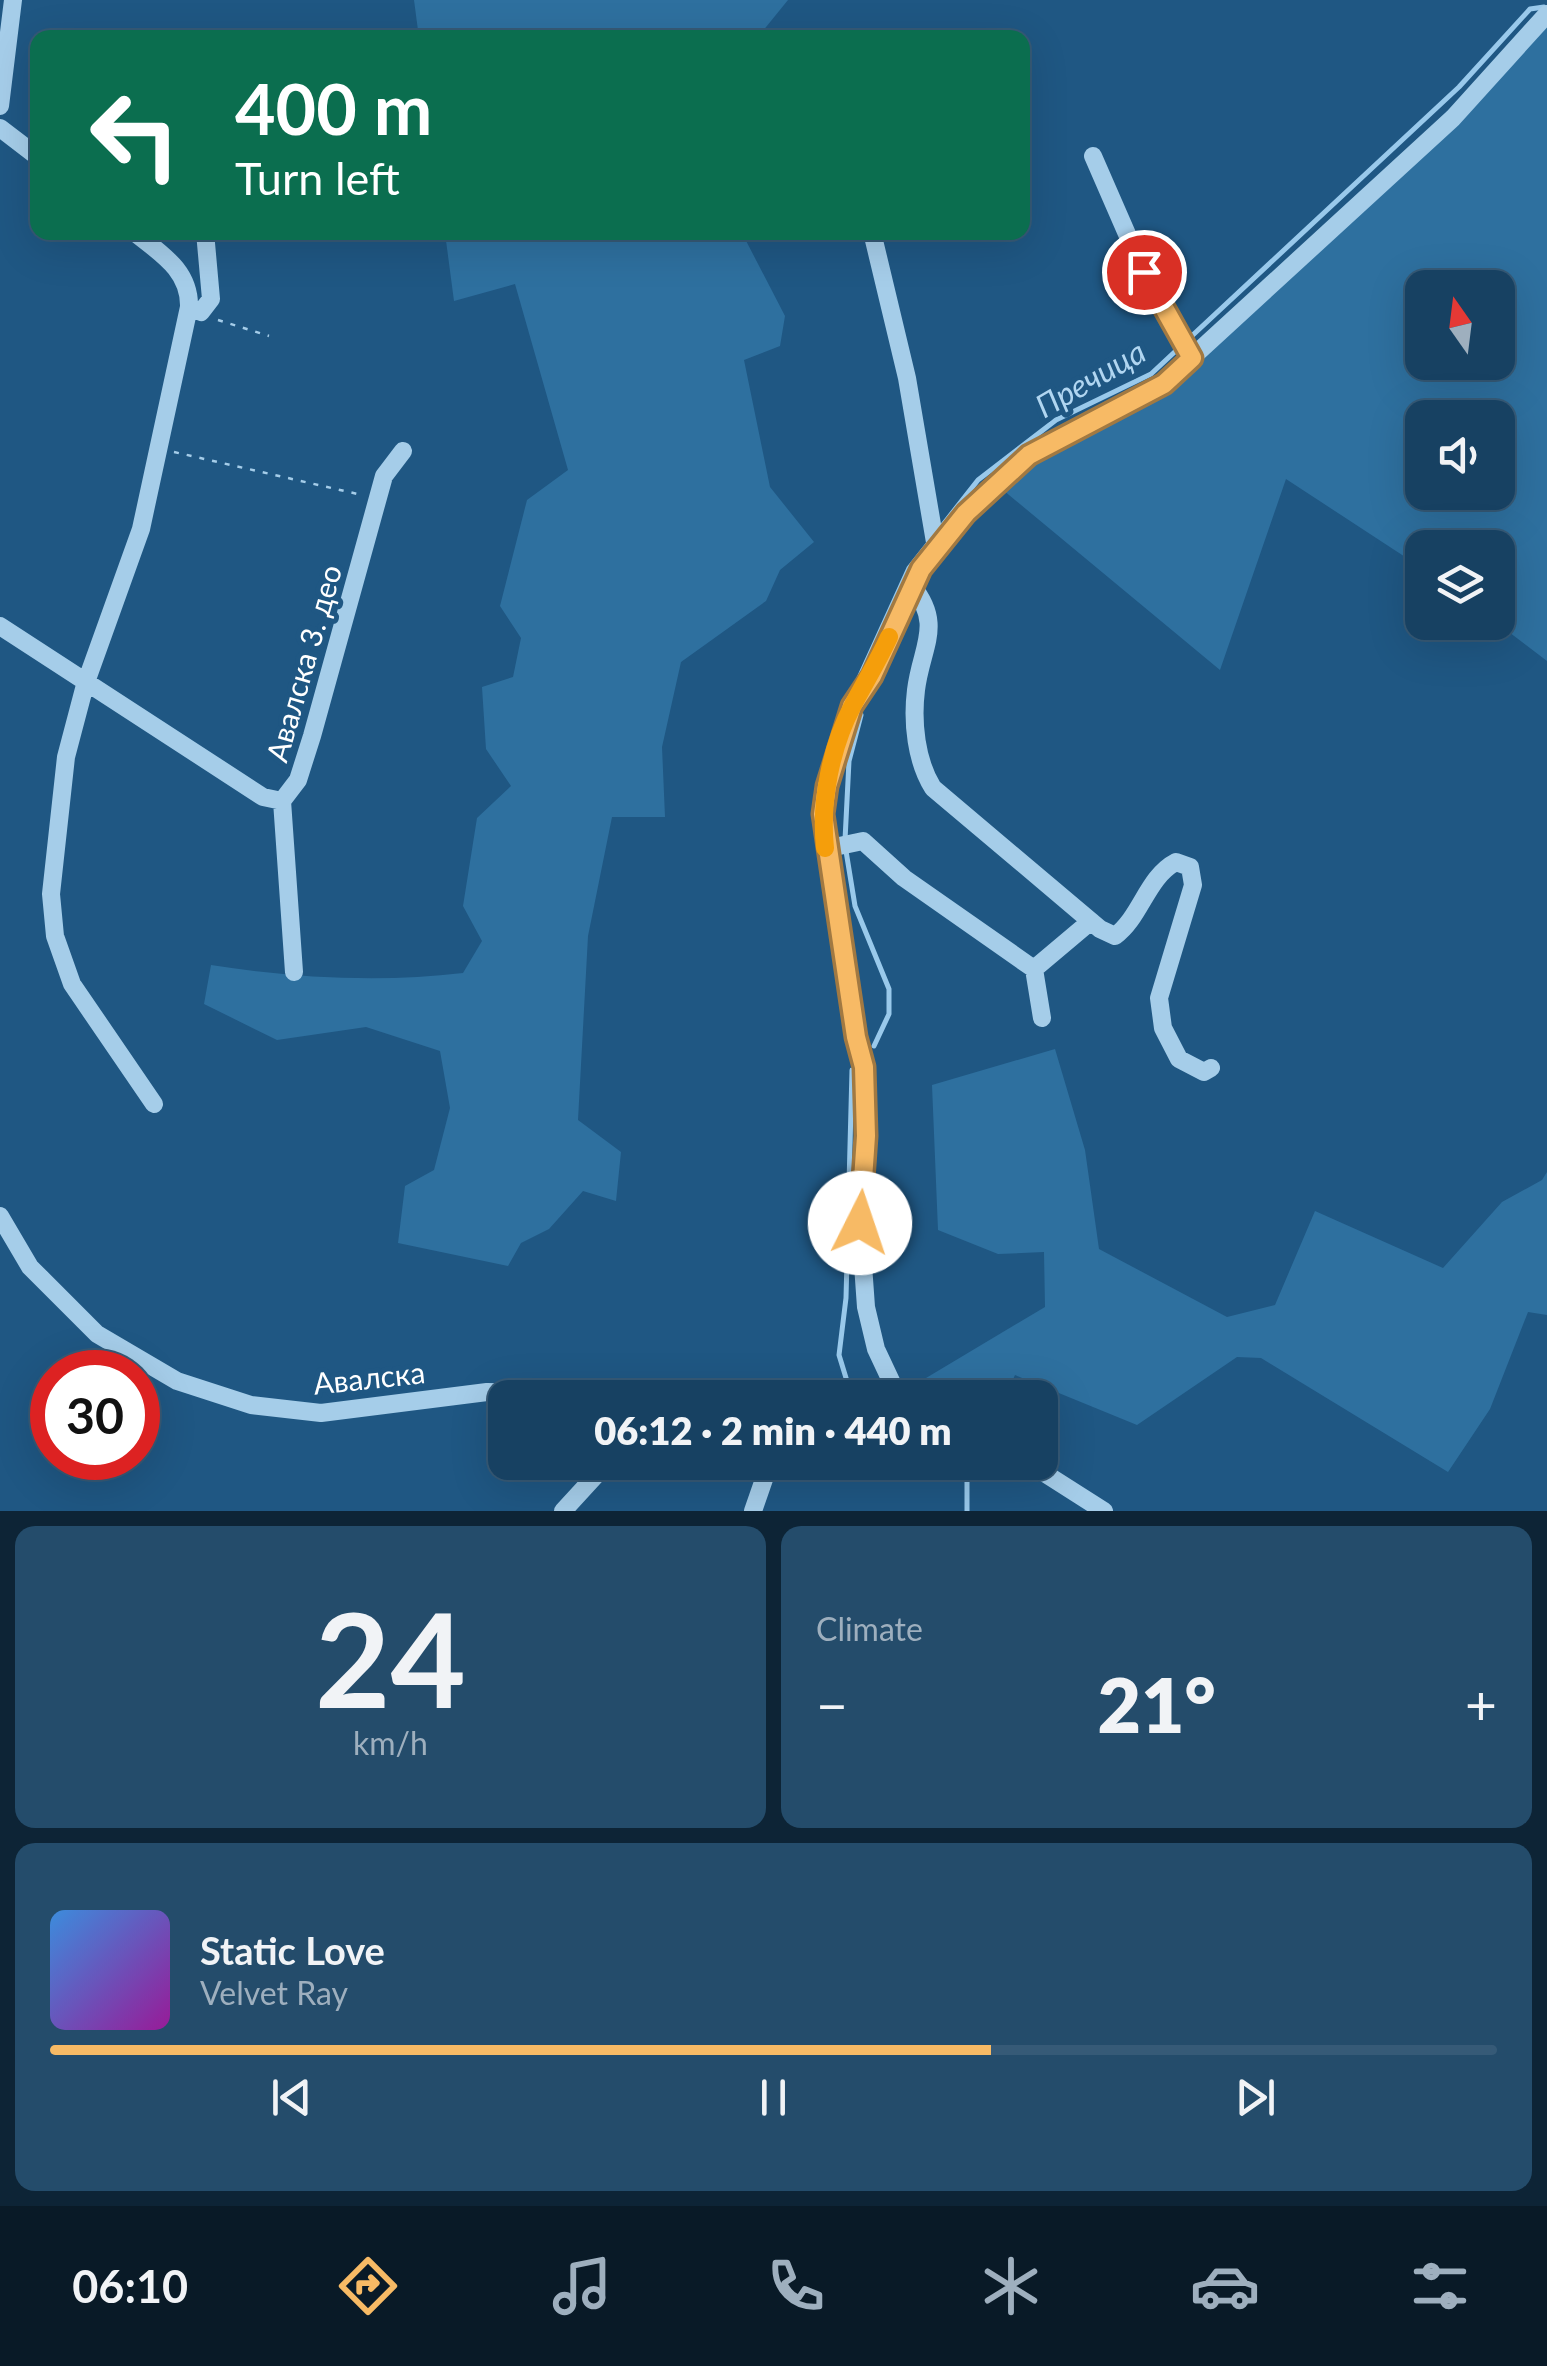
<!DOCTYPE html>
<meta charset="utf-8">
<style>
:root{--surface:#174162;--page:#244c6b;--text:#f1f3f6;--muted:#9eafbe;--line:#365a77;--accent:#f7ba65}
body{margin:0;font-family:Lato,sans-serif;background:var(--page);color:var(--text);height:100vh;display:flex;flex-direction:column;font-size:38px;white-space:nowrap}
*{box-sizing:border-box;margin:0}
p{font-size:32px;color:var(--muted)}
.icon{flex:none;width:55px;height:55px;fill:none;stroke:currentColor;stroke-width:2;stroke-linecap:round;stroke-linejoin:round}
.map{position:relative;height:1511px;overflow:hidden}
.details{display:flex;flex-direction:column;gap:15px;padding:15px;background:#0d2436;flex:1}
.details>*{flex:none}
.top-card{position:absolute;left:30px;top:30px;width:1000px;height:210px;border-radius:20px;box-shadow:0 10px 40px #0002,0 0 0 2px var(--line);background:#0b6e4f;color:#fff;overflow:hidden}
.needle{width:65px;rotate:346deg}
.tools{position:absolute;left:1405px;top:270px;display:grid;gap:20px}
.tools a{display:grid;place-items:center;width:110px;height:110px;border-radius:20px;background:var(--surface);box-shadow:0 10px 40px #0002,0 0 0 2px var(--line);font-size:50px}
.speed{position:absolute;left:30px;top:1350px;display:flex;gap:20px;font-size:50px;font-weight:700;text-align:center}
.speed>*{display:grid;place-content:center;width:130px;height:130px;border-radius:50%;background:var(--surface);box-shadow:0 10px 40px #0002,0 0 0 2px var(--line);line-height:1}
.speed .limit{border:15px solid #d22;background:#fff;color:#111}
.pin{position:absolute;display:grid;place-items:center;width:85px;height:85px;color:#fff;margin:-42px;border:5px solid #fff;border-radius:50%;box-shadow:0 2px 10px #0007}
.me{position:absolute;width:110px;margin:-55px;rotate:4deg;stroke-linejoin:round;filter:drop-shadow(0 0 8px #0008)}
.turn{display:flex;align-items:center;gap:35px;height:210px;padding:0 40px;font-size:45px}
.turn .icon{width:130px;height:130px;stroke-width:2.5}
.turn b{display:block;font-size:70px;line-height:85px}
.big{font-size:75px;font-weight:800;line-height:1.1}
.details .card{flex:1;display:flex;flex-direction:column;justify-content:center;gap:15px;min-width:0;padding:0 35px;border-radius:20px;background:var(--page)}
.details .dial{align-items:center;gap:0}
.dial b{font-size:130px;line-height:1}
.song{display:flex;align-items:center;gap:30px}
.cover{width:120px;height:120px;border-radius:15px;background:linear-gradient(135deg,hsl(210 70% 55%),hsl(300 70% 35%))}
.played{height:10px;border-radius:5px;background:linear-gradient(90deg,var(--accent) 65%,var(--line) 65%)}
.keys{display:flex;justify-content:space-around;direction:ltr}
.heat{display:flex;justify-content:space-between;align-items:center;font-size:55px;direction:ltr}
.details .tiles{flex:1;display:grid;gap:15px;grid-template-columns:1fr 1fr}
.card:last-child{grid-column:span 2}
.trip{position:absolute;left:488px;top:1380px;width:570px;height:100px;border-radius:20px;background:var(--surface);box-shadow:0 10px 40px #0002,0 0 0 2px var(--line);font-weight:800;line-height:100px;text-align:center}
.tab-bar{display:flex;height:160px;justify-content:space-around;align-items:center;background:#091a27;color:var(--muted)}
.tab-bar .icon{width:70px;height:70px}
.tab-bar .on{color:var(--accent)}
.tab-bar b{font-size:45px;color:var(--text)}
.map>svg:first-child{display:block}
.green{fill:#2e709f;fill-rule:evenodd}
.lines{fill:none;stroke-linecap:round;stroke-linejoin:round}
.stream{stroke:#99c9eb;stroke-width:5}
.path{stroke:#a5cde9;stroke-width:2.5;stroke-dasharray:5 8;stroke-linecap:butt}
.minor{stroke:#a5cde9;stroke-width:18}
.route-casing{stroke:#a17942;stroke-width:25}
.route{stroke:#f7ba65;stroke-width:18}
.slow{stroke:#f59e0b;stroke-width:18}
.labels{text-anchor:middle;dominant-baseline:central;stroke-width:10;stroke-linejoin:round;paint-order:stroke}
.street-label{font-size:30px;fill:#fff;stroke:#1f5783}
.water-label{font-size:32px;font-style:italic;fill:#b1d6f1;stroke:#1f5783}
</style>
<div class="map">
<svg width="1547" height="1511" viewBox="0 0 1547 1511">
<rect width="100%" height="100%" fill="#1f5783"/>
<path class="green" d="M414,0H788L758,37L419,38Z
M1547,15V661L1497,623L1498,548H1422V568L1286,479L1220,670L997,485L1191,358ZM1422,288H1498V362H1422ZM1422,418H1498V492H1422Z
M445,233H742L785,316L780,346L744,360L770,487L814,542L780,570L766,601L681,662L662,747L665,817H612L588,936L578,1120L621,1152L616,1201L583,1191L549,1229L521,1243L508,1266L398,1243L405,1186L434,1170L450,1108L440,1051L366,1027L277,1040L204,1004L211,965C294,978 380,983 463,973L482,941L463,906L477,818L511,786L486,749L482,687L513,677L521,638L500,606L527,500L568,470L515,284L454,301Z
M1055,1049L1085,1150L1099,1249L1227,1317L1275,1305L1315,1211L1443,1268L1502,1202L1542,1180L1547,1172V1315L1528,1312L1490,1409L1448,1472L1261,1358L1237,1357L1137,1425L1015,1375L1005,1397H949L916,1384L1045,1307L1044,1252L998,1254L938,1230L932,1085Z"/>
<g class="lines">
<path class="stream" d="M938,531L978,480L1056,420L1151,374L1459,87L1530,9L1544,7
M854,689L909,568L928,544
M845,840L849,761L861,715
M846,851L855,906L889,989V1014L874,1046
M850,1391L839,1355L846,1298L852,1070
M967,1511V1462"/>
<path class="path" d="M218,320L269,336
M174,452L362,495"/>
<path class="minor" d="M0,106L13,0
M0,128L38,157
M1093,156L1144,273L1191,358
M134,232C160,253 190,270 189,307L141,529L85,685L66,757L51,894L55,936L72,984L154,1104
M872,232L907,378L936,548
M189,307L201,312L211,299L205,232
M912,586C944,625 921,647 916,690C912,722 916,761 933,788L1100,929L1115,936C1141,917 1147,877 1176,862L1190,867L1193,885L1159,998L1163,1028L1179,1059L1204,1072L1211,1068
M0,626L263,797L282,801L298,780L312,736L384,476L403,451
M282,801L294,972
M825,849L863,841L904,878L1034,969L1091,921
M1034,969L1042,1018
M0,1216L30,1267L97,1334L177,1381L251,1405L321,1413L487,1392L818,1398
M899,1398L876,1349L866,1307L860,1223L866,1136L865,1067L855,1037L851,984L823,832L827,786L852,707L872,676L921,569L966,513L1029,455L1163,384L1453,118L1547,14
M1027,1462L1104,1511
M563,1511L608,1462
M753,1511L770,1462"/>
</g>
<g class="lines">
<g class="route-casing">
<path id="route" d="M860,1223L866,1136L864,1067L856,1037L823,814L827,786L852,706L872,676L921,569L966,513L1029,455L1164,384L1192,358L1144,272"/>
</g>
<use href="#route" class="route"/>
<path class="slow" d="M825,848C820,802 831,746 853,705C865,682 878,661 889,637"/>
</g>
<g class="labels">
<g class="street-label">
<text transform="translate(303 663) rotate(-74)">Авалска 3. део</text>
<text transform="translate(369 1377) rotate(-6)">Авалска</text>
</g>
<g class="water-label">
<text transform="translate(1090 378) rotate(-30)">Пречица</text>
</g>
</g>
</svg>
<div class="tools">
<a><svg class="needle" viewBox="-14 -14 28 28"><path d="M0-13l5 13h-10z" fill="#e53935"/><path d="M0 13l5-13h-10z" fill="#9eafbe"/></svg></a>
<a><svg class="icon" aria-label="sound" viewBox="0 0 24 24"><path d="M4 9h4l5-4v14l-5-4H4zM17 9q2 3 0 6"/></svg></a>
<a><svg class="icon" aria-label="layers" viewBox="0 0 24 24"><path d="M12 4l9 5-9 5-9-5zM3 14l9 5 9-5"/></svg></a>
</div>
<div class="speed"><div class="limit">30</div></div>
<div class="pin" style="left:1144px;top:272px;background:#d93025"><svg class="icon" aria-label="arrive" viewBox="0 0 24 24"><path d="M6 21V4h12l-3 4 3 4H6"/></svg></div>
<svg class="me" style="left:860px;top:1223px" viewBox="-20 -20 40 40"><circle r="19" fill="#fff"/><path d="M0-13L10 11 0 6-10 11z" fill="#f7ba65"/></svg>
<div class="trip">06:12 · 2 min · 440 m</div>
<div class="top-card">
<div class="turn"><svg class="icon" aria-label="left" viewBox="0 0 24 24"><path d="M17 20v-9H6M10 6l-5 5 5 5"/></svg><div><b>400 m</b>Turn left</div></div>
</div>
</div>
<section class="details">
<div class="tiles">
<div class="card dial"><b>24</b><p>km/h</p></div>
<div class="card"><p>Climate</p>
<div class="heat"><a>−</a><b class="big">21°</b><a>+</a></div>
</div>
<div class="card">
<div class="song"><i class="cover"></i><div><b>Static Love</b><p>Velvet Ray</p></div></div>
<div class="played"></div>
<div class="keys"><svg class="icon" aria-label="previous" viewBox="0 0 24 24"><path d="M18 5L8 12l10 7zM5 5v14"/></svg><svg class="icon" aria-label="pause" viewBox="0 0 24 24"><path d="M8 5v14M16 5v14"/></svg><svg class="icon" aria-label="next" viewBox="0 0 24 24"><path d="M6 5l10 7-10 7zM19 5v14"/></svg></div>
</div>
</div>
</section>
<nav class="tab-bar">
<b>06:10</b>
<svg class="icon on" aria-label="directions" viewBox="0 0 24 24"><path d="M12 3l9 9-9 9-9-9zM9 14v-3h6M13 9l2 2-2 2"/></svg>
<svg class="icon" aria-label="music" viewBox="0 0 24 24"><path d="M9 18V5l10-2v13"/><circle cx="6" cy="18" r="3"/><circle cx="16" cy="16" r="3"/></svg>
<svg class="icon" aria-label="phone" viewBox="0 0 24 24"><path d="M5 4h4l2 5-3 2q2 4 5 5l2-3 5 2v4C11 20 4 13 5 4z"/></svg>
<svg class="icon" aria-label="climate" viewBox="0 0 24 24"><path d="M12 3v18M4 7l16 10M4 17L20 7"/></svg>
<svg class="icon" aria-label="car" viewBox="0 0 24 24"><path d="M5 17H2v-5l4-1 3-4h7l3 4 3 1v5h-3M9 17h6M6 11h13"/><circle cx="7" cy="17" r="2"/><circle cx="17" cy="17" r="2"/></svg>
<svg class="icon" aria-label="filters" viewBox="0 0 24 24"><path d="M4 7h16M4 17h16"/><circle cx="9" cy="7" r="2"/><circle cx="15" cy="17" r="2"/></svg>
</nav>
